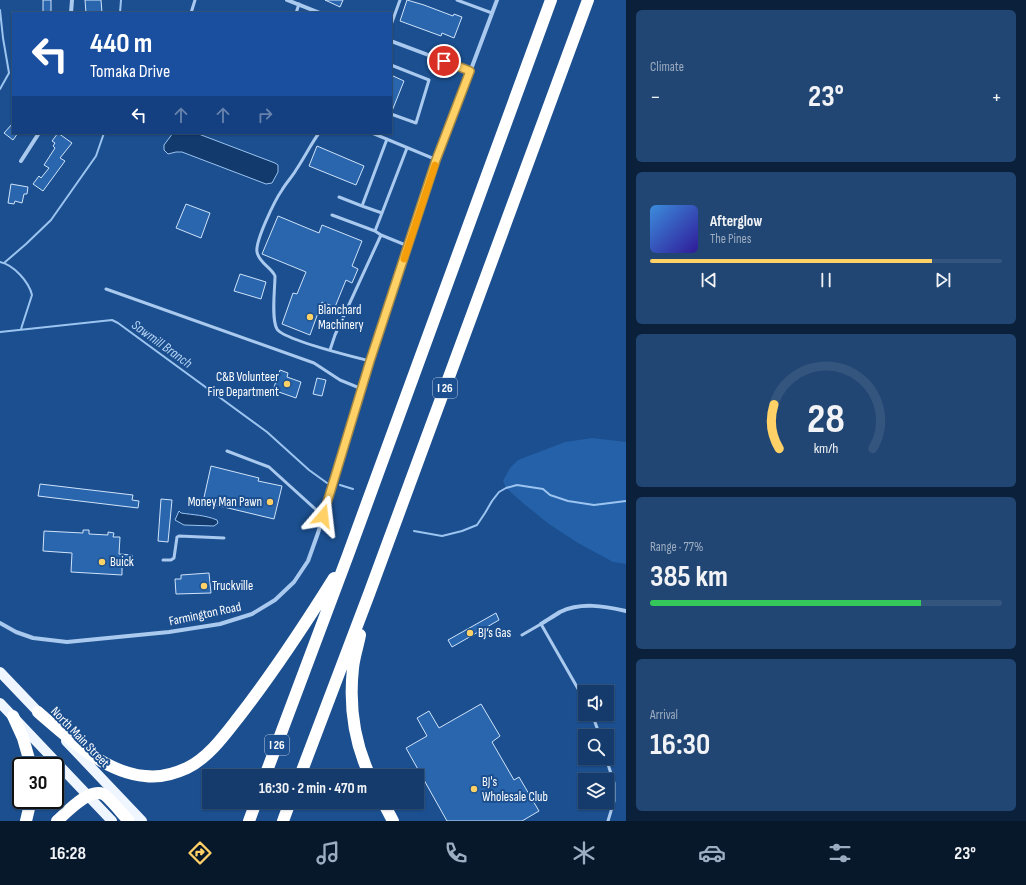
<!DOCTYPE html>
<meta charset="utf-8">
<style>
:root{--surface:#143b6b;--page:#214673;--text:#f1f3f6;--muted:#9dadc1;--line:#33557e;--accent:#ffd166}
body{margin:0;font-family:"Sofia Sans Condensed",sans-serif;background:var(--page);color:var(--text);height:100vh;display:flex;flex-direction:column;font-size:15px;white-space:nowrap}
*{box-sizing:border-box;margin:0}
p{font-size:13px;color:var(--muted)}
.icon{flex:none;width:22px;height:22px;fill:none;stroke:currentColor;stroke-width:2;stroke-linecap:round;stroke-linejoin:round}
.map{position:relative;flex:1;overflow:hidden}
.details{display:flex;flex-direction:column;gap:10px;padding:10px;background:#0b203b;width:400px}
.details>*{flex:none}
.hud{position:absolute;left:12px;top:12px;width:380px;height:122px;border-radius:0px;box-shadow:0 1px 3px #0004,0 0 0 1px var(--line);background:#1a4fa0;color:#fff;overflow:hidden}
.fabs{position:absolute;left:578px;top:685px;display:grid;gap:8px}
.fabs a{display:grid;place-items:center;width:36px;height:36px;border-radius:0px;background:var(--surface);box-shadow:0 1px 3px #0004,0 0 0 1px var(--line);font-size:20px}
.speed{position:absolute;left:12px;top:757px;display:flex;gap:8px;font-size:20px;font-weight:700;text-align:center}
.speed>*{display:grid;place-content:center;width:52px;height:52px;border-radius:50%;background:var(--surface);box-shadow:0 1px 3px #0004,0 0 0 1px var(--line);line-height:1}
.speed .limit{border:2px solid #111;border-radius:6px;background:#fff;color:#111}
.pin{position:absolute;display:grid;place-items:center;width:34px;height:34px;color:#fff;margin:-17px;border:2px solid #fff;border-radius:50%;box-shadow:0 1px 4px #0007}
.me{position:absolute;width:44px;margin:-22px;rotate:17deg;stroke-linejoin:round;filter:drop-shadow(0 0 3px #0008)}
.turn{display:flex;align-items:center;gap:14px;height:84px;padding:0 12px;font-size:18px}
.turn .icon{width:52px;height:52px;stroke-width:2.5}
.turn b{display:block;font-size:28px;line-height:34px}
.lanes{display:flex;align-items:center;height:38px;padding:0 12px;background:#0003;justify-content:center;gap:20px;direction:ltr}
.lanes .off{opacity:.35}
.big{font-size:30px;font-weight:700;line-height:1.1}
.details .card{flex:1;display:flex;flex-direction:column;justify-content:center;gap:6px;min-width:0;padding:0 14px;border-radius:6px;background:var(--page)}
.details .dial{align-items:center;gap:0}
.dial svg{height:104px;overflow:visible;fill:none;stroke:var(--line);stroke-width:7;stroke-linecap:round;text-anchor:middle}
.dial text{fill:var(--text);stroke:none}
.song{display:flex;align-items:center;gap:12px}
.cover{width:48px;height:48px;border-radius:6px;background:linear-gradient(135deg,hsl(210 70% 55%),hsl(250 70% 35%))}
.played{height:4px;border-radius:2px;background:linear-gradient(90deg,var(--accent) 80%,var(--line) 80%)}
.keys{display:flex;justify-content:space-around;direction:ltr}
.heat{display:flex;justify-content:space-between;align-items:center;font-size:22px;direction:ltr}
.charge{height:6px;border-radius:3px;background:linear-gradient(90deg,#34c759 77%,var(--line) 0)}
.trip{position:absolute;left:202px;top:769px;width:222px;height:40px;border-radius:0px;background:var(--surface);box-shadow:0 1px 3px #0004,0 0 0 1px var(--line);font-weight:700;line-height:40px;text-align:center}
.menu{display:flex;height:64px;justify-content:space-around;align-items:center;background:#08182b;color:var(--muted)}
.menu .icon{width:28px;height:28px}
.menu .selected{color:var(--accent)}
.menu b{font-size:18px;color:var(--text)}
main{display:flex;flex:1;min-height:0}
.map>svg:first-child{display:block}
.green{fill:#2461a8}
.water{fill:#123a6d;stroke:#9cc4f0}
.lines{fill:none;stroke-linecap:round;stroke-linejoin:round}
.stream{stroke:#9cc4f0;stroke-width:2}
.building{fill:#2a66ad;stroke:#cfe3fa}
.service{stroke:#a9c9ee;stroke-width:3}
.minor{stroke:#a9c9ee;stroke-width:4}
.primary{stroke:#f0f6ff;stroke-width:10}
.motorway{stroke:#fff;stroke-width:12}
.route-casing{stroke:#a68842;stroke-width:10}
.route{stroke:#ffd166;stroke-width:7}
.slow{stroke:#f59e0b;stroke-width:7}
.poi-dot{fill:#ffd166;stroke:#1b4f8f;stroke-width:1.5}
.labels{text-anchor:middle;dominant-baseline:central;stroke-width:4;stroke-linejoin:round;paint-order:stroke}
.shield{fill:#1b4f8f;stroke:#bbcadd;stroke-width:1}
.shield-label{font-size:12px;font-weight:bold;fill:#fff}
.poi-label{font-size:13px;fill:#fff;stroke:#1b4f8f;text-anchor:start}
.street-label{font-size:13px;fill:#fff;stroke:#1b4f8f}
.water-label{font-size:14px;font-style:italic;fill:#b5d3f5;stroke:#1b4f8f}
</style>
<main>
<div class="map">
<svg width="626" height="821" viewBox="0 0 626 821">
<rect width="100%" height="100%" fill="#1b4f8f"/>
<path class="green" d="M592,438L626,442V564L613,562L578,543L549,524L524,504L506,488L503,481L510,468L518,460L565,442Z"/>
<path class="water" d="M173,133H196L275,163L278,165V172L272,183L266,184L182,152H176L168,154L164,150V145Z
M179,511L181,513C194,515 205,515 217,520L218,523L214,526L184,525L175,520Z"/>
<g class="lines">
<path class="stream" d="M0,10L3,38L9,73L0,89
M120,13L121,0
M0,262C14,265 29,282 32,295L21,329
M4,263L26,244L51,220L96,156L104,133
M0,332L112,320L118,323L267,432L309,470L327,483
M340,485L353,489
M414,531L442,536L462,531L477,525L485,513L492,501L499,492L506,488L517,485L543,489L550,495L568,501L594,505L626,501"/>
</g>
<path class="building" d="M43,0H51V13H43Z
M85,0H101L102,13H86Z
M325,0H343L340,7Z
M407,0L424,5L453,16L454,14L462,17L454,38L442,33L441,36L400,21Z
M391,75L404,81L392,111H391Z
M13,123V133H18L13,140L4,133Z
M58,133L72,143L60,158L65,161L43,191L33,184L39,176L41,178L49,168L44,165L55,148L53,146L55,143L52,141Z
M317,146L364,166L356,185L309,166Z
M11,184L28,187L27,194H24L22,203L15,201L14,204L8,203Z
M186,204L210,213L201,238L176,228Z
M278,216L319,233L322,225L362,241L352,266L358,269L352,283L346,280L335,307L322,302L310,335L282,324L293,293L297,294L306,272L262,254Z
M240,274L266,282L261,299L234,291Z
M280,370L288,373L287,377L301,382L296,398L273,390Z
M317,378L326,380L322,396L313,394Z
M211,466L259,478L258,481L282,486L274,519L203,502Z
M40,484L133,495L132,500L139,501L138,508L38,496Z
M161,499L172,500L168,542L158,541Z
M83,530H89V534L108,535V532L114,533L113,537H120L119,554L132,555V566L122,565V575L71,572L72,553L43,551L44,531L83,533Z
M209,573L211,593L176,594L175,579H181V575Z
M496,613L499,620L452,647L448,640Z
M481,704L500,736L492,742L514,780L519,777L539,811L522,821H447L406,748L427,736L417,718L429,711L439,728Z"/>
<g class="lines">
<path class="service" d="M457,0L492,13
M191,13L195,0
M296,13L299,4
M391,25L400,0
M391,65L429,80L416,123L391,114
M319,133C311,144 304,158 296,170C292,177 286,183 282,190C275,200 255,241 257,252C259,263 271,267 275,276C275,288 271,319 277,329C284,340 354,357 370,361
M372,133L437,160
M339,197L362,206
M382,213L407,148
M332,215L375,231L381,235L408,246
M375,231L382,213L362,206L387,139
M106,289L314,363L340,380L362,389
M330,350L335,335L381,235
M227,451L269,467L323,516
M163,560H171L174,558L177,537L179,536L224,538
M522,635L541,624L585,701
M592,714L600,736
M606,758L614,783V801L608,821"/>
<path class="minor" d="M287,0L320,13
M71,13L72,0
M391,41L471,71
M21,161L39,133
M0,623L16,632L33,638L67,642L169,632L220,624L252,614L275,600L294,582L308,561L318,533L370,361L437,160L497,0
M541,624C547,620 554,616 560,612C581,602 604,606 626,611"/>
<path class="primary" d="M0,672L43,717
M0,703L112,821
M66,741L142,821"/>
<path class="motorway" d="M360,635C358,646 354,657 353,668C349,705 354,742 370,776
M38,712C67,737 105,773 145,776C159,778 174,774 187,768C208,758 224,736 238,718C273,673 304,626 334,578
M13,716L23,738L31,766
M265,776L348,555L551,0
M300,776L369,594L588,0
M383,802L393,821
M26,821L31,800
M57,821C67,812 89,788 103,794C109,797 123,815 129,821
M249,821L256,802
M283,821L290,802"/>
</g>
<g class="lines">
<g class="route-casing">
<path id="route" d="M323,516L370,361L436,160L470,71L444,61"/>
</g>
<use href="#route" class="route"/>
<path class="slow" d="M404,259L435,165"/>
</g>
<g class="poi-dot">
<circle cx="310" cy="317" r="4"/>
<circle cx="287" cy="384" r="4"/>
<circle cx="270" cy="502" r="4"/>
<circle cx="102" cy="562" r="4"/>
<circle cx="204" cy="586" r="4"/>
<circle cx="470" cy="633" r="4"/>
<circle cx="474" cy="789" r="4"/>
</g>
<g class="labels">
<g class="shield">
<rect x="433" y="378" width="24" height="20" rx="3"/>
<rect x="265" y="735" width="24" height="20" rx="3"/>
</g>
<g class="shield-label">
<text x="445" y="388">I 26</text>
<text x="277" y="745">I 26</text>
</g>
<g class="poi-label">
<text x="318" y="310">Blanchard<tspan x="318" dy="15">Machinery</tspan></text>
<text x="279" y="377" text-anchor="end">C&amp;B Volunteer<tspan x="279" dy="15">Fire Department</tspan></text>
<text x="262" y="502" text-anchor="end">Money Man Pawn</text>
<text x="110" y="562">Buick</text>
<text x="212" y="586">Truckville</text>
<text x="478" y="633">BJ’s Gas</text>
<text x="482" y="782">BJ's<tspan x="482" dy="15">Wholesale Club</tspan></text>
</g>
<g class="street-label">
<text transform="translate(205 614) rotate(-12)">Farmington Road</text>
<text transform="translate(80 737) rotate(46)">North Main Street</text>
</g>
<g class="water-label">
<text transform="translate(162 344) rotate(36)">Sawmill Branch</text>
</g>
</g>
</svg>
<div class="fabs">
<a><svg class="icon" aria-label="sound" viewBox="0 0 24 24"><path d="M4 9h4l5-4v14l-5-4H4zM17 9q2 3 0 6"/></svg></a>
<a><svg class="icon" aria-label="search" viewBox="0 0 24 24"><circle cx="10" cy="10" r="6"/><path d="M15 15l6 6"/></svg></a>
<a><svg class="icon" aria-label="layers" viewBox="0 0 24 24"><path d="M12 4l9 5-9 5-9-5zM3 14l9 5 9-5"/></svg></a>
</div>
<div class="speed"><div class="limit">30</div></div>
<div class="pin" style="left:444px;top:61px;background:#d93025"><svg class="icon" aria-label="arrive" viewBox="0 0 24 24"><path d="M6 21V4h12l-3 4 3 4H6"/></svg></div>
<svg class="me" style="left:323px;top:516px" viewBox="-20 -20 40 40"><path d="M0-17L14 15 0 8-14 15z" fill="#ffd166" stroke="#fff" stroke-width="4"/></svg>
<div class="trip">16:30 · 2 min · 470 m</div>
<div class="hud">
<div class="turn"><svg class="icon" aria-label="left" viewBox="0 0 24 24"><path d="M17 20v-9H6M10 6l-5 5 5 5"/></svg><div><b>440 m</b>Tomaka Drive</div></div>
<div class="lanes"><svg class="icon" aria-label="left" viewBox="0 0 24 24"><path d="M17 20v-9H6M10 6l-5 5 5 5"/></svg><svg class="icon off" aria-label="ahead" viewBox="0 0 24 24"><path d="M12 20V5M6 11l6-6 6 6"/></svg><svg class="icon off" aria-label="ahead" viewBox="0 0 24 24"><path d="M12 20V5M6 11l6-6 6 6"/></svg><svg class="icon off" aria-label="right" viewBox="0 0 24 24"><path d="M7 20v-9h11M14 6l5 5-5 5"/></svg></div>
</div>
</div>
<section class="details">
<div class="card"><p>Climate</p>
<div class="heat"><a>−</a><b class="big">23°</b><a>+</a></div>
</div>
<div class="card">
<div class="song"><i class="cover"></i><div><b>Afterglow</b><p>The Pines</p></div></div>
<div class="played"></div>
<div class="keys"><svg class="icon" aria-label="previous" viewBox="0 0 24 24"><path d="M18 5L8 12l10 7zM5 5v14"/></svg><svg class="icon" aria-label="pause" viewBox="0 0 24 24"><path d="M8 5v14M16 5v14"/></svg><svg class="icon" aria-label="next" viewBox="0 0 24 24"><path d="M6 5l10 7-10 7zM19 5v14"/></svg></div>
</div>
<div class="card dial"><svg viewBox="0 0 100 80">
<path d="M14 69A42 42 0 1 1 86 69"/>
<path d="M14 69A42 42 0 0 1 10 35" stroke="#ffd166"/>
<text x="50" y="56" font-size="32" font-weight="700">28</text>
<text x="50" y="72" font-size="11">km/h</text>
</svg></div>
<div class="card"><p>Range · 77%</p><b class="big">385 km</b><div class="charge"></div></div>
<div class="card"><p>Arrival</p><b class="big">16:30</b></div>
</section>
</main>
<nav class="menu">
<b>16:28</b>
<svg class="icon selected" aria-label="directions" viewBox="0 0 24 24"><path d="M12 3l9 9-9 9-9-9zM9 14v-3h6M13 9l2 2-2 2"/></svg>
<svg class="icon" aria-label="music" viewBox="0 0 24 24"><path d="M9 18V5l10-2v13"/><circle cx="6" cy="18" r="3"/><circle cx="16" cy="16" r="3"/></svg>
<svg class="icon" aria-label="phone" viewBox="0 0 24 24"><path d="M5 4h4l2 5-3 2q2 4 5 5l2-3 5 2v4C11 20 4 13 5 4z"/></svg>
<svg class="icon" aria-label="climate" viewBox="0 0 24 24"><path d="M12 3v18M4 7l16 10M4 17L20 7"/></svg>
<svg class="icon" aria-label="car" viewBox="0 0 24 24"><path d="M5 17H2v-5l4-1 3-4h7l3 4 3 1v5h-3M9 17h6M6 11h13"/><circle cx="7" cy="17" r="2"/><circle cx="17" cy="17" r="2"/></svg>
<svg class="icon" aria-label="filters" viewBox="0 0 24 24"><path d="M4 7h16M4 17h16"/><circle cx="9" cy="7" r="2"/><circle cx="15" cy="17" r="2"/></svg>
<b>23°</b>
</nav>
